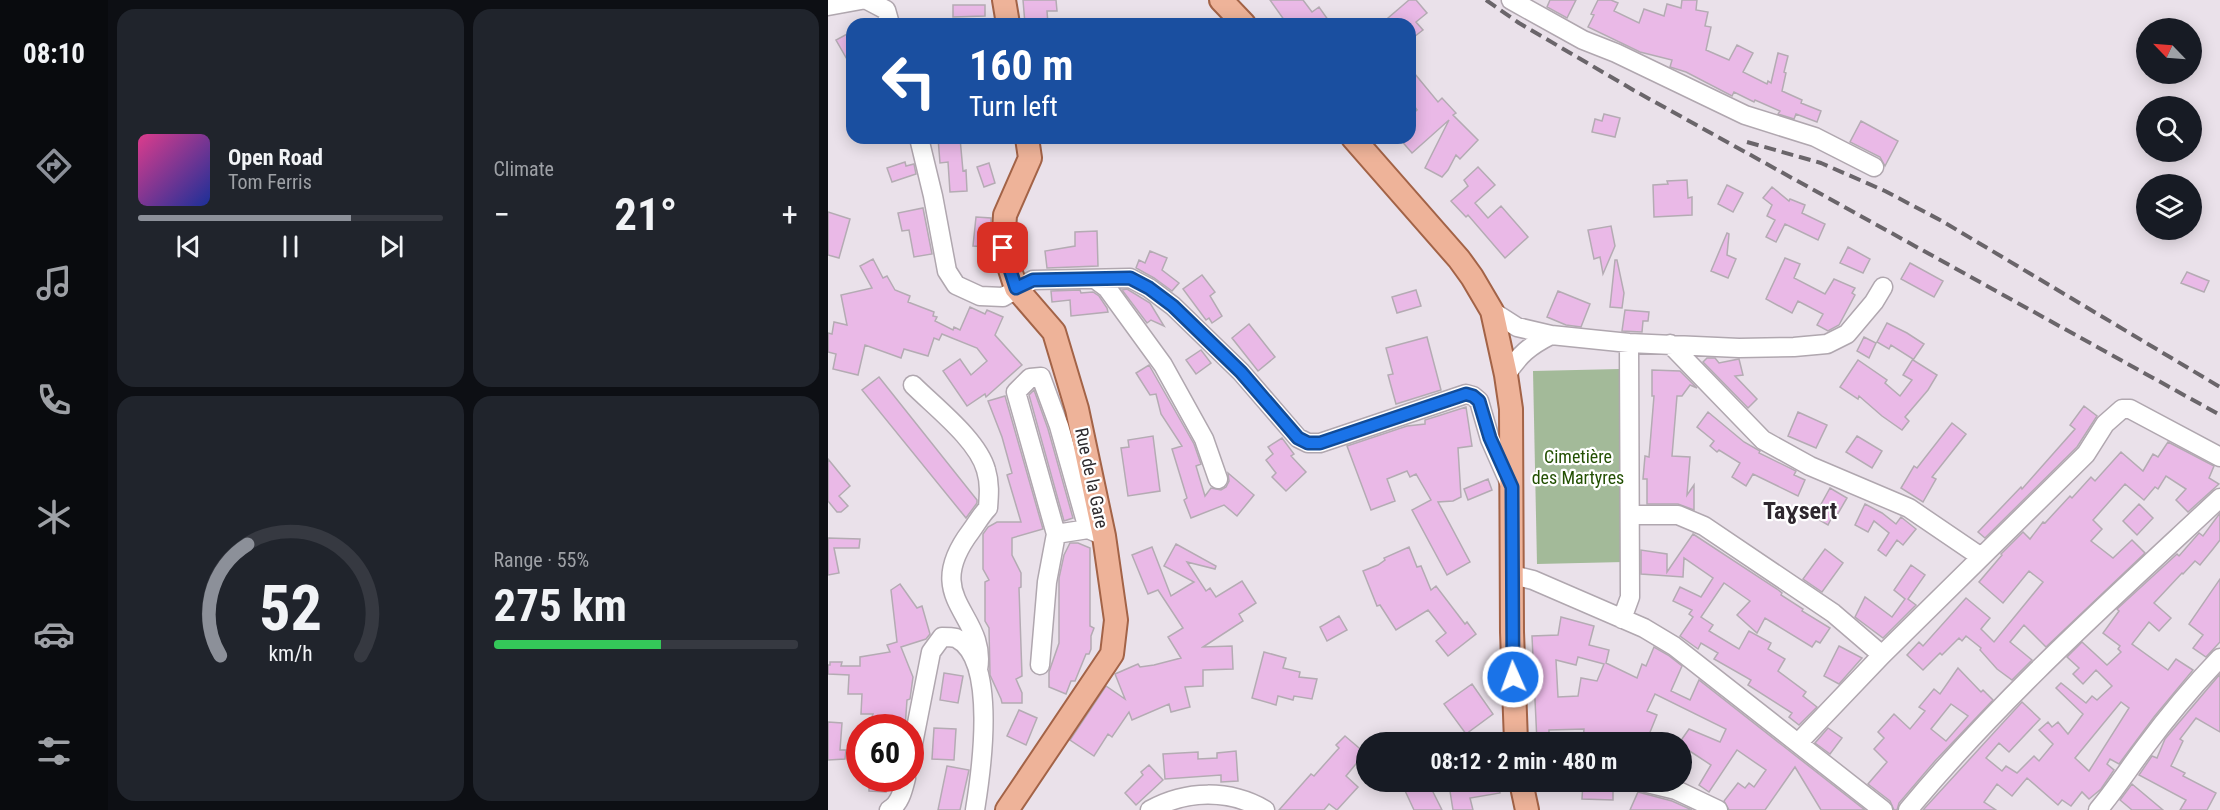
<!DOCTYPE html>
<meta charset="utf-8">
<style>
:root{--surface:#171b24;--page:#20242c;--text:#f1f3f6;--muted:#9ea1a6;--line:#363941;--accent:#8c9099}
body{margin:0;font-family:"Roboto Condensed",sans-serif;background:var(--page);color:var(--text);height:100vh;display:flex;flex-direction:column;font-size:22px;white-space:nowrap}
*{box-sizing:border-box;margin:0}
p{font-size:20px;color:var(--muted)}
.icon{flex:none;width:33px;height:33px;fill:none;stroke:currentColor;stroke-width:2;stroke-linecap:round;stroke-linejoin:round}
.map{position:relative;flex:1;overflow:hidden}
.drawer{display:flex;flex-direction:column;gap:9px;padding:9px;background:#0d0f14;width:720px}
.drawer>*{flex:none}
.top-card{position:absolute;left:18px;top:18px;width:570px;height:126px;border-radius:18px;box-shadow:0 3px 15px #0003;background:#1a4fa0;color:#fff;overflow:hidden}
.needle{width:39px;rotate:295deg}
.tools{position:absolute;left:1308px;top:18px;display:grid;gap:12px}
.tools a{display:grid;place-items:center;width:66px;height:66px;border-radius:50%;background:var(--surface);box-shadow:0 3px 15px #0003;font-size:30px}
.speed{position:absolute;left:18px;top:714px;display:flex;gap:12px;font-size:30px;font-weight:700;text-align:center}
.speed>*{display:grid;place-content:center;width:78px;height:78px;border-radius:50%;background:var(--surface);box-shadow:0 3px 15px #0003;line-height:1}
.speed .limit{border:9px solid #d22;background:#fff;color:#111}
.pin{position:absolute;display:grid;place-items:center;width:51px;height:51px;color:#fff;margin:-26px;border-radius:12px;box-shadow:0 3px 9px #0006}
.me{position:absolute;width:66px;margin:-33px;rotate:358deg;stroke-linejoin:round;filter:drop-shadow(0 0 4px #0008)}
.turn{display:flex;align-items:center;gap:21px;height:126px;padding:0 24px;font-size:27px}
.turn .icon{width:78px;height:78px;stroke-width:2.5}
.turn b{display:block;font-size:42px;line-height:51px}
.big{font-size:45px;font-weight:700;line-height:1.1}
.drawer .card{flex:1;display:flex;flex-direction:column;justify-content:center;gap:9px;min-width:0;padding:0 21px;border-radius:18px;background:var(--page)}
.drawer .dial{align-items:center;gap:0}
.dial svg{height:156px;overflow:visible;fill:none;stroke:var(--line);stroke-width:7;stroke-linecap:round;text-anchor:middle}
.dial text{fill:var(--text);stroke:none}
.song{display:flex;align-items:center;gap:18px}
.cover{width:72px;height:72px;border-radius:9px;background:linear-gradient(135deg,hsl(330 70% 55%),hsl(230 70% 35%))}
.played{height:6px;border-radius:3px;background:linear-gradient(90deg,var(--accent) 70%,var(--line) 70%)}
.keys{display:flex;justify-content:space-around;direction:ltr}
.heat{display:flex;justify-content:space-between;align-items:center;font-size:33px;direction:ltr}
.charge{height:9px;border-radius:4px;background:linear-gradient(90deg,#34c759 55%,var(--line) 0)}
.drawer .tiles{flex:1;display:grid;gap:9px;grid-template-columns:repeat(2,1fr)}
.trip{position:absolute;left:528px;top:732px;width:336px;height:60px;border-radius:30px;background:var(--surface);box-shadow:0 3px 15px #0003;font-weight:700;line-height:60px;text-align:center}
main{display:flex;flex:1;min-height:0}
.tabs{display:flex;flex-direction:column;width:108px;justify-content:space-around;align-items:center;background:#090b0e;color:var(--muted)}
.tabs .icon{width:42px;height:42px}
.tabs .active{color:var(--accent)}
.tabs b{font-size:27px;color:var(--text)}
.map>svg:first-child{display:block}
.green{fill:#a3ba99}
.building{fill:#eab9e7;stroke:#b4abb3;stroke-width:1.5;fill-rule:evenodd}
.lines{fill:none;stroke-linecap:round;stroke-linejoin:round}
.minor-casing{stroke:#b0a7af;stroke-width:21}
.major-casing{stroke:#a36347;stroke-width:26}
.minor{stroke:#fff;stroke-width:18}
.major{stroke:#eeb399;stroke-width:22}
.rail{stroke:#6a656a;stroke-width:4;stroke-dasharray:12 6;stroke-linecap:butt}
.route-casing{stroke:#114b97;stroke-width:15}
.route{stroke:#1a73e8;stroke-width:10}
.labels{text-anchor:middle;dominant-baseline:central;stroke-width:4.5;stroke-linejoin:round;paint-order:stroke}
.park-label{font-size:18px;fill:#235003;stroke:#fff}
.street-label{font-size:18px;fill:#2d2a2d;stroke:#fff}
.district-label{font-size:24px;font-weight:bold;fill:#2e272e;stroke:#fff}
</style>
<main>
<nav class="tabs">
<b>08:10</b>
<svg class="icon active" aria-label="directions" viewBox="0 0 24 24"><path d="M12 3l9 9-9 9-9-9zM9 14v-3h6M13 9l2 2-2 2"/></svg>
<svg class="icon" aria-label="music" viewBox="0 0 24 24"><path d="M9 18V5l10-2v13"/><circle cx="6" cy="18" r="3"/><circle cx="16" cy="16" r="3"/></svg>
<svg class="icon" aria-label="phone" viewBox="0 0 24 24"><path d="M5 4h4l2 5-3 2q2 4 5 5l2-3 5 2v4C11 20 4 13 5 4z"/></svg>
<svg class="icon" aria-label="climate" viewBox="0 0 24 24"><path d="M12 3v18M4 7l16 10M4 17L20 7"/></svg>
<svg class="icon" aria-label="car" viewBox="0 0 24 24"><path d="M5 17H2v-5l4-1 3-4h7l3 4 3 1v5h-3M9 17h6M6 11h13"/><circle cx="7" cy="17" r="2"/><circle cx="17" cy="17" r="2"/></svg>
<svg class="icon" aria-label="filters" viewBox="0 0 24 24"><path d="M4 7h16M4 17h16"/><circle cx="9" cy="7" r="2"/><circle cx="15" cy="17" r="2"/></svg>
</nav>
<section class="drawer">
<div class="tiles">
<div class="card">
<div class="song"><i class="cover"></i><div><b>Open Road</b><p>Tom Ferris</p></div></div>
<div class="played"></div>
<div class="keys"><svg class="icon" aria-label="previous" viewBox="0 0 24 24"><path d="M18 5L8 12l10 7zM5 5v14"/></svg><svg class="icon" aria-label="pause" viewBox="0 0 24 24"><path d="M8 5v14M16 5v14"/></svg><svg class="icon" aria-label="next" viewBox="0 0 24 24"><path d="M6 5l10 7-10 7zM19 5v14"/></svg></div>
</div>
<div class="card"><p>Climate</p>
<div class="heat"><a>−</a><b class="big">21°</b><a>+</a></div>
</div>
<div class="card dial"><svg viewBox="0 0 100 80">
<path d="M14 69A42 42 0 1 1 86 69"/>
<path d="M14 69A42 42 0 0 1 28 12" stroke="#8c9099"/>
<text x="50" y="56" font-size="32" font-weight="700">52</text>
<text x="50" y="72" font-size="11">km/h</text>
</svg></div>
<div class="card"><p>Range · 55%</p><b class="big">275 km</b><div class="charge"></div></div>
</div>
</section>
<div class="map">
<svg width="1392" height="810" viewBox="0 0 1392 810">
<rect width="100%" height="100%" fill="#eae1ea"/>
<path class="green" d="M792,369L796,562L709,564L705,371Z"/>
<path class="building" d="M195,0H228L229,11H219L220,24H197Z
M442,0H475L484,12L491,7L503,24H459Z
M581,0H588L599,13L588,22L595,30L582,40V24H553Z
M722,0H748L739,18L719,7Z
M770,0H783L790,3L786,11L811,23L816,9L836,16L839,4L853,8L854,0H869L868,10L880,12L877,26L883,27L878,50L901,60L909,45L925,53L915,72L939,84L940,81L943,83L950,53L960,56L956,72L958,73L954,91L974,100L973,103L993,111L989,122L968,114L966,119L950,114L952,111L927,100L926,102L906,92L904,96L858,72L842,67L844,60L812,52L760,27L766,15L763,14Z
M125,5H157V16L125,17Z
M21,33L24,38V68L8,40Z
M582,68L610,102L614,98L628,113L625,115L650,140L632,159L628,155L620,170L614,177L597,168L621,120L584,153L571,138H582V117L589,110L582,100Z
M776,114L792,118L787,137L764,132L767,119L774,121Z
M1033,121L1070,141L1057,166L1052,157L1022,142Z
M110,138H132L135,171L138,170L139,191L122,192L120,162L112,163Z
M77,162L78,166L86,164L88,174L64,182L59,168Z
M161,163L167,183L156,187L149,167Z
M650,167L667,185L647,203L660,218L673,206L700,237L677,258L640,215L638,217L623,201L640,186L636,180Z
M859,180L860,198L864,197V215L826,217L825,185L840,184L839,181Z
M899,185L915,193L905,212L890,204Z
M944,187L961,201L962,199L977,205L974,213L997,224L990,240L957,224L948,242L938,237L947,220L939,216L944,205L935,198Z
M95,208L104,254L86,257L81,230L74,231L70,213Z
M0,212L22,219L11,258L0,255Z
M148,217L163,218L162,247L145,246Z
M783,226L787,246L775,274L772,257L766,259L760,230Z
M269,231L270,266L219,268L217,251L247,246V232Z
M899,233L901,234L899,255L908,259L900,278L883,271Z
M1020,247L1042,259L1035,273L1012,263Z
M322,251L339,258L334,270L351,283L344,291L326,278L308,268L311,260L317,263Z
M957,258L972,264L966,278L997,294L1006,279L1027,288L1024,293L1027,295L1011,325L1000,331L989,325L995,314L970,301L964,313L938,299Z
M45,259L55,278L59,276L67,290L82,296L80,302L106,312L105,316L109,317L107,321L125,330L126,327L132,330L142,307L157,314L159,310L175,317L167,335L194,365L158,397L157,394L139,406L115,371L132,359L143,375L159,361L149,348L114,334L111,340L106,338L100,356L76,349L73,358L37,345L30,375L5,369L8,354L0,352V333L4,334L6,322L19,325L13,295L44,288L32,266Z
M787,260H789L796,293L794,308L782,307Z
M1082,263L1115,281L1106,297L1073,279Z
M1359,272L1381,281L1376,292L1353,283Z
M374,275L387,292L382,296L394,316L384,323L381,318L378,320L355,289Z
M299,289L322,303L336,326L323,320L319,323L294,290Z
M252,290L253,293L265,292L271,296L279,308L280,312L243,316L242,300L224,302L223,291Z
M588,290L593,306L569,313L564,297Z
M730,291L762,304L753,327L738,325L719,317Z
M797,310L821,312L820,321H815L814,332L794,331Z
M1059,323L1079,333L1096,344L1085,360L1109,375L1100,390L1077,417L1081,421L1074,430L1054,416L1031,396L1030,399L1012,387L1030,360L1059,380L1057,383L1072,396L1084,380L1075,375L1085,359L1063,345L1061,349L1049,342Z
M421,324L447,357L430,371L404,338Z
M599,337L613,390L568,404L560,375L565,374L558,348Z
M1036,337L1048,343L1041,358L1029,351Z
M373,350L383,363L368,374L358,360Z
M879,358H887L891,363L911,359L915,375L907,376L929,399L920,408L875,362Z
M321,365L366,444L373,464L368,466L377,496L383,488L393,490L398,487L401,481L400,473L426,495L409,516L396,505L363,518L356,500L359,498L344,449L354,446L333,414L328,394L322,395L308,373Z
M824,370L852,371L869,388L862,385L854,396H849L844,456L862,457L859,495L866,485V510L850,504H819V479H815L817,456L821,457L826,396H824Z
M51,377L149,500V503L138,518L34,390Z
M206,390L220,429L245,518L236,521L201,395Z
M177,396L215,529L184,538V555L193,573V587L191,588L194,676L188,679L194,693V703H174L173,699L162,675L161,628L157,621V582L161,580L155,569V534L160,527L169,522H193L179,475L184,473L174,437L160,401Z
M1256,406L1269,416L1249,447L1157,538L1150,532L1193,487L1194,489L1247,429L1242,425Z
M638,407L644,446L630,448L633,497L625,501L610,502L642,562L619,575L584,510L603,500L588,474L582,477L579,471L559,479L567,501L543,510L519,446L579,426L597,424V420Z
M880,412L916,442L932,451L931,453L968,471L966,475L977,480L970,496L925,474L918,486L904,477L912,463L891,450L889,452L882,446L886,441L869,427Z
M970,412L999,425L988,448L960,436Z
M1124,423L1138,434L1104,477L1108,479L1095,502L1073,488L1086,466L1089,468Z
M325,436L332,491L300,496L293,448L301,447L300,440Z
M1029,436L1054,451L1044,468L1018,452Z
M454,438L466,454L463,456L478,472L458,491L444,477L448,473L438,460L445,454L440,447Z
M1340,442L1386,466L1381,478L1391,484L1360,512L1348,500L1358,489L1338,476L1330,489L1327,487L1316,500L1297,484L1265,520L1274,529L1263,541L1285,558L1304,540L1317,553L1218,647L1196,625L1182,642L1204,660L1184,680L1169,669L1152,650L1153,648L1138,636L1134,641L1131,638L1114,655L1112,653L1095,670L1079,655L1091,642L1095,646L1138,598L1162,618L1153,629L1166,642L1215,582L1201,571L1175,603L1151,582L1174,555L1173,554L1195,532L1202,539L1215,522L1217,523L1242,496L1244,498L1263,477L1267,481L1293,452L1315,471L1325,454L1330,457Z
M0,459L22,486L11,496L20,506L13,512H9L0,501Z
M660,479L664,490L640,500L636,489Z
M1002,488L1019,498L1008,517L1005,515L1000,525L986,517Z
M1037,504L1054,513L1068,524L1073,517L1088,529L1075,545L1069,540L1058,556L1050,550L1061,533L1046,521L1040,532L1027,525Z
M1311,504L1325,518L1309,535L1295,521Z
M1392,513V540L1385,549L1372,565L1367,561L1355,574L1354,573L1326,603L1343,618L1331,631L1321,622L1304,644L1340,670L1348,659L1365,670L1326,717L1291,764L1282,759L1279,764L1286,770L1273,789L1261,799L1254,792L1243,806L1234,800L1230,805L1199,778L1184,796L1169,784L1156,802L1168,810H1095L1194,702L1212,719L1181,752L1171,743L1158,758L1174,771L1178,766L1189,773L1206,756L1211,761L1225,744L1211,730L1220,722L1224,727L1230,722L1240,734L1255,714L1228,688L1233,683L1258,703L1264,696L1269,700L1284,686L1268,670L1255,684L1245,674L1251,668L1239,657L1254,642L1279,665L1293,652L1290,649L1292,646L1275,633L1291,611L1289,609L1349,554L1351,556L1371,533L1375,536ZM1293,702L1301,708L1261,771L1247,758Z
M865,534L949,589L954,593L953,595L975,609L974,611L1002,628L992,643L988,641L984,647L937,618L929,633L909,615L922,601L896,583L873,617L885,625L881,631L911,649L921,631L943,643L940,649L957,659L950,671L978,692L975,696L989,707L971,725L961,717L964,713L920,685L923,680L886,659L890,653L873,643L870,649L852,636L865,617L861,614L864,610L845,601L852,587L873,597L885,578L856,558L855,577L813,574V550L839,554V572Z
M0,538L32,539L31,548H6L11,573L0,575Z
M242,543H250L262,548V626L266,628L263,636V649L261,654H258L247,681H243L238,694L221,687V672L231,643V578L236,555Z
M348,544L388,566L387,569L359,562L378,591L382,588L388,597L414,581L428,603L411,614L415,621L375,647L404,646L405,669L375,670V686L357,687L362,707L343,712L341,704L304,720L301,712L284,737L280,734L266,756L242,740L278,686L297,699L287,674L310,664L312,667L326,665L353,658L340,637L355,628L330,590L320,594L304,555L324,547L343,596L366,582L336,566Z
M581,547L589,567L593,566L603,590L608,586L637,624L639,622L648,634L620,656L608,641L618,633L600,610L568,630L552,605L549,606L535,571L550,565L557,560L556,558Z
M997,549L1015,563L994,592L975,579Z
M1083,565L1097,575L1080,599L1088,605L1055,638L1027,617L1037,597L1064,617L1077,599L1066,590Z
M1392,579V642L1378,657L1365,648L1375,635L1361,624Z
M72,584L89,608L94,606L102,634L98,639L73,647L85,677L82,699L79,700L77,728H40L45,714H33L34,694H20L21,675L0,674V665H2V662H14L13,666H32V657L62,652L59,645L69,642L63,590Z
M511,616L519,630L499,641L492,627Z
M733,617L766,626L761,645L781,650L778,663L809,678L814,664L818,666L826,647L840,655L854,666L843,691L862,700L871,680L1037,810H993L967,767L937,810H901L896,801L910,783L917,788L921,783L926,787L938,770L909,750L881,792L871,785L883,765L854,746V739L861,729L892,742L898,729L827,694L819,711L829,715L818,742H802L786,736L784,742H755L756,729L721,730V742H709L704,636L730,635ZM750,657L776,664L769,681L753,678L750,696L730,697L728,660L748,665Z
M1011,646L1034,658L1011,684L996,676Z
M436,652L458,658L455,668L472,672L471,677L489,679L484,699L466,696L465,700L450,696L448,705L424,698Z
M1130,668L1153,692L1155,690L1165,700L1107,761L1071,803L1069,810H1066L1062,801L1040,784L1059,762L1046,749L1056,738L1050,732L1066,714L1082,729L1097,711L1091,707L1106,689L1112,694ZM1123,704L1140,716L1118,741L1103,729Z
M116,673L135,676L130,703L112,700Z
M1392,674V732L1368,718L1352,739L1355,741L1343,766L1357,773L1355,776L1388,793L1379,810H1352L1358,800L1311,775L1324,756L1329,758L1337,739Z
M644,684L665,714L638,734L616,704Z
M191,710L209,718L198,745L179,736Z
M0,722L14,723L12,750H18L17,759L0,760Z
M106,728L128,729L126,760L104,759Z
M1000,728L1014,738L1002,754L987,743Z
M517,736L537,753L518,776L530,787L509,810L501,804L496,810H451L483,774L486,776L511,748L508,745Z
M408,751L410,781L393,782V775L337,779L335,754L370,752V759L389,758V753Z
M321,765L335,780L308,805L297,793L315,775L313,772Z
M119,766L141,770L132,810H110Z
M41,778H58V792L41,791Z
M573,782H600L614,810H586Z
M644,782H670L672,793L642,798L645,810H625L621,785Z
M755,782H785V800L754,799Z
M1304,784L1335,810H1304L1292,800Z
M810,792L844,801L864,810H802Z"/>
<g class="lines">
<g class="minor-casing">
<path id="minor" d="M39,0L58,10L62,24
M683,0L755,40L788,53L917,115L987,137L1046,167
M0,6L33,0
M91,138L105,196L119,271L128,285L152,296L175,297L205,280L302,278L321,288L345,306L413,372L470,438L480,443H492L638,394L645,396L651,401L662,439L681,482
M267,279L279,288L335,365L376,439L390,479
M664,311L689,327L723,335L801,343L911,348L966,347L999,344L1019,334L1046,302L1055,287
M842,344L935,440L982,466L1081,508L1153,557
M678,375C691,355 701,346 723,335
M85,385C107,407 150,440 158,470C162,483 161,495 160,508C153,515 149,523 143,531C91,600 160,613 150,670
M802,515H850L876,526L1005,613L1054,655
M228,534L188,392L202,378L213,377L231,426L260,529L276,536
M684,575L705,580L816,628L846,646L1055,810
M794,619L802,597L801,343
M212,665L219,582L228,534L260,529
M970,743L1054,655L1258,454L1277,424L1294,409H1302L1392,457
M82,759L103,652L114,637C118,637 124,637 128,638C170,659 153,773 147,810
M815,782L848,790L890,810
M61,810C72,804 75,790 78,778
M322,810C358,790 401,789 437,810
M1080,810C1174,697 1285,598 1392,498
M1270,810C1287,790 1301,768 1317,747C1340,716 1365,686 1392,658"/>
</g>
<g class="major-casing">
<path id="major" d="M176,0L180,24
M393,0L416,24
M525,138L631,259L644,277L664,311L678,375L683,409L684,632L688,742
M693,782L699,810
M179,810L284,654L288,620L276,536L249,409L226,332L188,288L175,248L177,215L202,158L199,138"/>
</g>
<use href="#minor" class="minor"/>
<use href="#major" class="major"/>
<path class="rail" d="M658,0L691,23L807,91L1392,415
M919,142L993,163L1057,191L1114,221L1392,387"/>
</g>
<g class="lines">
<g class="route-casing">
<path id="route" d="M175,248L188,288L205,280L302,278L321,288L345,306L413,372L470,438L480,443H492L638,394L645,396L651,401L662,438L684,487L685,677"/>
</g>
<use href="#route" class="route"/>
</g>
<g class="labels">
<g class="park-label">
<text x="750" y="456">Cimetière<tspan x="750" dy="21">des Martyres</tspan></text>
</g>
<g class="street-label">
<text transform="translate(264 478) rotate(78)">Rue de la Gare</text>
</g>
<g class="district-label">
<text x="972" y="511">Taɣsert</text>
</g>
</g>
</svg>
<div class="tools">
<a><svg class="needle" viewBox="-14 -14 28 28"><path d="M0-13l5 13h-10z" fill="#e53935"/><path d="M0 13l5-13h-10z" fill="#9ea1a6"/></svg></a>
<a><svg class="icon" aria-label="search" viewBox="0 0 24 24"><circle cx="10" cy="10" r="6"/><path d="M15 15l6 6"/></svg></a>
<a><svg class="icon" aria-label="layers" viewBox="0 0 24 24"><path d="M12 4l9 5-9 5-9-5zM3 14l9 5 9-5"/></svg></a>
</div>
<div class="speed"><div class="limit">60</div></div>
<div class="pin" style="left:175px;top:248px;background:#d93025"><svg class="icon" aria-label="arrive" viewBox="0 0 24 24"><path d="M6 21V4h12l-3 4 3 4H6"/></svg></div>
<svg class="me" style="left:685px;top:677px" viewBox="-20 -20 40 40"><circle r="17" fill="#1a73e8" stroke="#fff" stroke-width="3"/><path d="M0-11L8 9 0 5-8 9z" fill="#fff"/></svg>
<div class="trip">08:12 · 2 min · 480 m</div>
<div class="top-card">
<div class="turn"><svg class="icon" aria-label="left" viewBox="0 0 24 24"><path d="M17 20v-9H6M10 6l-5 5 5 5"/></svg><div><b>160 m</b>Turn left</div></div>
</div>
</div>
</main>
